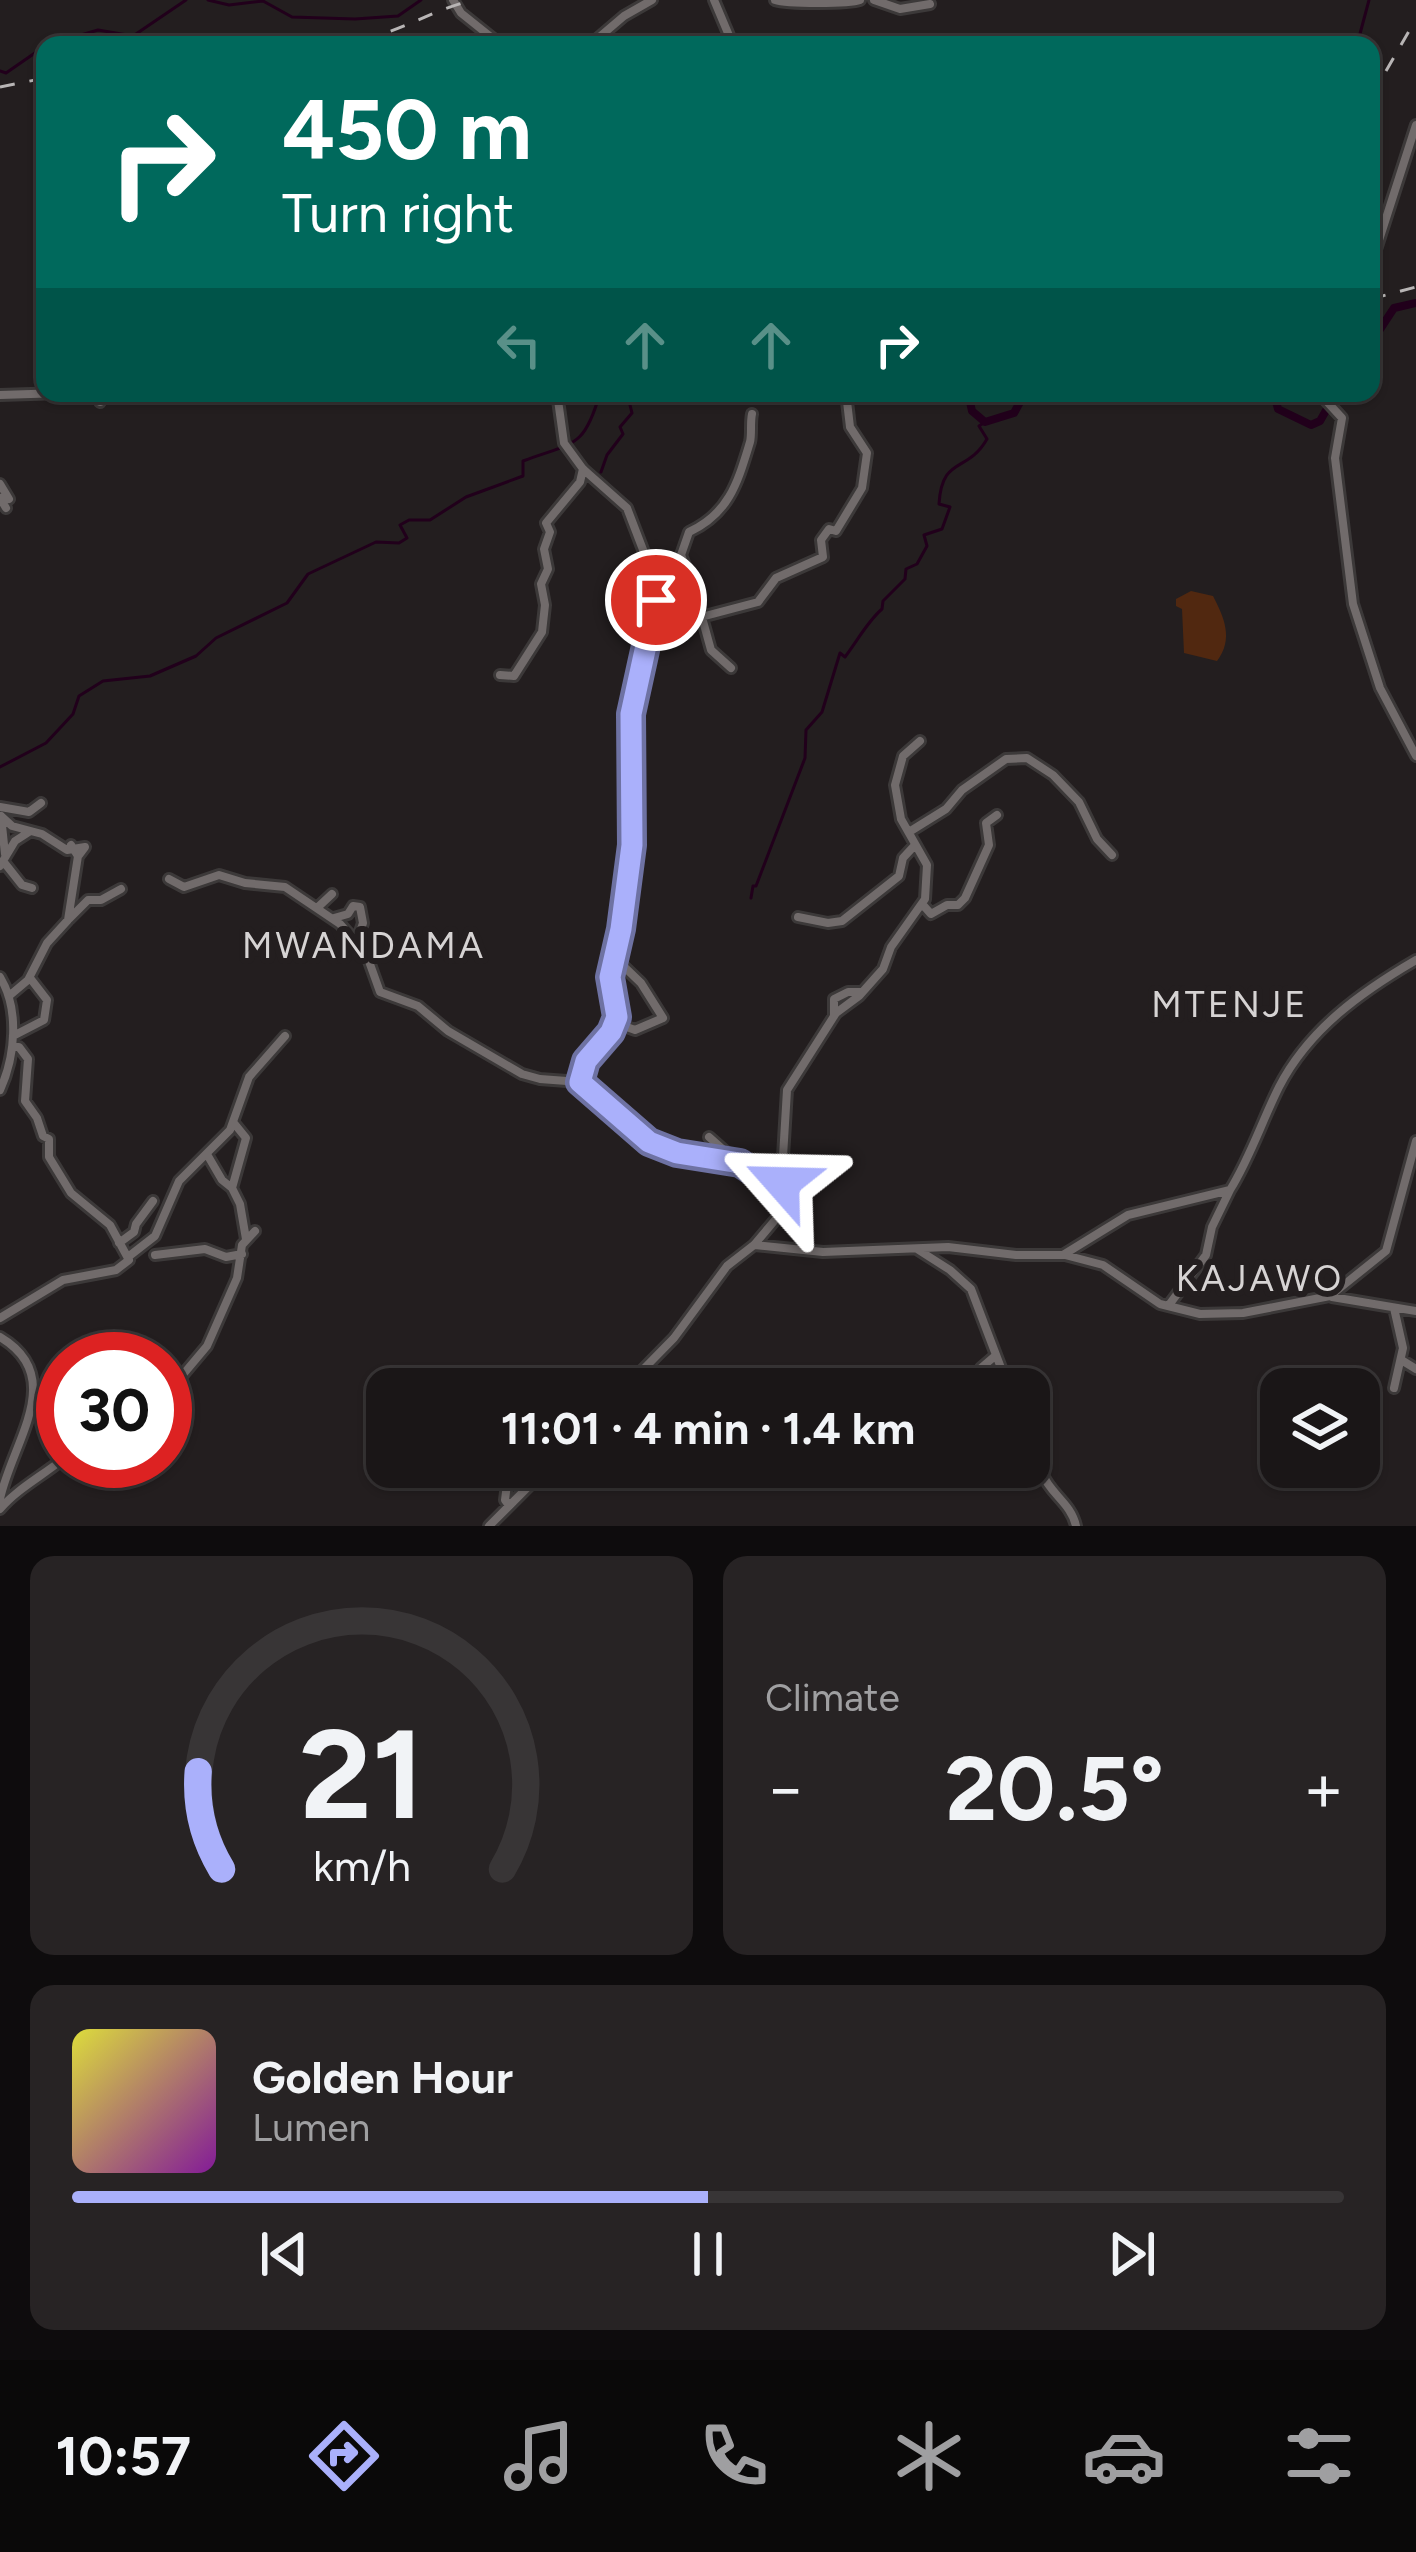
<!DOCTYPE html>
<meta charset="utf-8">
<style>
:root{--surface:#1a1617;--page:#272324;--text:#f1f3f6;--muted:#9f9fa1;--line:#383536;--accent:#aab0fb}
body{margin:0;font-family:Figtree,sans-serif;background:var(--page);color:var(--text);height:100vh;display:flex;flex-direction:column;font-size:45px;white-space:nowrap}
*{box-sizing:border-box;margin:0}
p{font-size:39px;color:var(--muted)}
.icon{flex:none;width:66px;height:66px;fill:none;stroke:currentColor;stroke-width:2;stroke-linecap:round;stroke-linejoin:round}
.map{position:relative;height:1526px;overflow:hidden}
.drawer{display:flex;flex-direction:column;gap:30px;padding:30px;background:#0e0c0d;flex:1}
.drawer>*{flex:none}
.banner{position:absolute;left:36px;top:36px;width:1344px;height:366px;border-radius:24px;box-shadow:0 3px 9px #0004,0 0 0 3px var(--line);background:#00695c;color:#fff;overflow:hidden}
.fabs{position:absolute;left:1260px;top:1368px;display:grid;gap:24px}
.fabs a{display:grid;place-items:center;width:120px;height:120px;border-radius:24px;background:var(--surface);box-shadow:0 3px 9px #0004,0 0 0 3px var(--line);font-size:60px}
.speed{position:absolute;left:36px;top:1332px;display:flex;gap:24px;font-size:60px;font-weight:700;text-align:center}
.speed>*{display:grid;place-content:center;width:156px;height:156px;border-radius:50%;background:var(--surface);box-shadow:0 3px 9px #0004,0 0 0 3px var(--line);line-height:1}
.speed .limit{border:18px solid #d22;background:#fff;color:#111}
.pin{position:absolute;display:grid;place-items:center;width:102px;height:102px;color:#fff;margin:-51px;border:6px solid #fff;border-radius:50%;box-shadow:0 3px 12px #0007}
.me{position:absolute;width:132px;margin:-66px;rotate:295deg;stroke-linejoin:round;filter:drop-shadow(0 0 9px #0008)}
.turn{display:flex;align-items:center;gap:42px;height:252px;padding:0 48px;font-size:54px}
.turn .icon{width:156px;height:156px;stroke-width:2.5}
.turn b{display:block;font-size:84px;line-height:102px}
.lanes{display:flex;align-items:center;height:114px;padding:0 48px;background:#0003;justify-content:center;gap:60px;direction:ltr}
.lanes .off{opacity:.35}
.big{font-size:90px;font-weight:700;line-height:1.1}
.drawer .widget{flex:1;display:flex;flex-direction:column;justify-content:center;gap:18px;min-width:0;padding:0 42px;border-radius:24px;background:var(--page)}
.drawer .dial{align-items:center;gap:0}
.dial svg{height:312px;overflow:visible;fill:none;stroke:var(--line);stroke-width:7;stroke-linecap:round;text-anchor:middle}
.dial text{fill:var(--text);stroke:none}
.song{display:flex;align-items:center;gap:36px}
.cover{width:144px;height:144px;border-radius:18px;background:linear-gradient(135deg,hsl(60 70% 55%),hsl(290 70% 35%))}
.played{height:12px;border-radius:6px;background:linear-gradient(90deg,var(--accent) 50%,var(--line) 50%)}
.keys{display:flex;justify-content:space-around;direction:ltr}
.heat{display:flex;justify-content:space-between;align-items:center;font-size:66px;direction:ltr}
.drawer .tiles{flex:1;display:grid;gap:30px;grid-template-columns:1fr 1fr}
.widget:last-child{grid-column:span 2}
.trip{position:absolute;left:366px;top:1368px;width:684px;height:120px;border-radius:24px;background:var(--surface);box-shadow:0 3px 9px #0004,0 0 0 3px var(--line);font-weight:700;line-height:120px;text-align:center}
.tab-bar{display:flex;height:192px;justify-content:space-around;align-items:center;background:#0a0909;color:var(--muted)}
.tab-bar .icon{width:84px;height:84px}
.tab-bar .active{color:var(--accent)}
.tab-bar b{font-size:54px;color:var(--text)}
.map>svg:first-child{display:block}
.green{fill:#512810}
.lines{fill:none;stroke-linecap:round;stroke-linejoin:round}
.stream{stroke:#21001b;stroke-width:3}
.river{stroke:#21001b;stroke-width:8}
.minor-casing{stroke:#3c3939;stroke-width:14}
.minor{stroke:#716b6b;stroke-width:8}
.rail{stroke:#b8b5b5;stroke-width:3;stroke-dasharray:15 15;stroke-linecap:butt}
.route-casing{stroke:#6e72a3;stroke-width:30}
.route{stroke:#aab0fb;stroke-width:21}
.labels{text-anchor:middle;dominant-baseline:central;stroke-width:12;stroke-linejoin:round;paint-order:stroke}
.quarter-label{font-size:36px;letter-spacing:3px;fill:#d6d3d3;stroke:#231e1f}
</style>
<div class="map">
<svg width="1416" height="1526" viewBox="0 0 1416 1526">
<rect width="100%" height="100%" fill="#231e1f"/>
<path class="green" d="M1191,591L1213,596C1224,617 1234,639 1217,661L1184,653L1182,609L1176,606V599Z"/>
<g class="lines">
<path class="stream" d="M208,0L229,5L263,1L292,17L355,19L398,16L421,0
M47,45L98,30L133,36L186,0
M1357,45L1369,0
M0,71L6,73L45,46
M601,472L607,455L623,434L620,427L632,413L627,393
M0,767L46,743L73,714L79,696L103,681L150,676L196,656L216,638L287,603L308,574L376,542L399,543L407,538L400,525L409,520H430L466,497L523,476V461C574,442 584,449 600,393
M751,898L753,886H756L805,758L806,730L822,712L840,653L845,657C858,640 867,622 882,609L883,601L905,579L906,569L917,564L927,546L924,535L942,529L950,507L939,504C942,455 967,474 987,439L979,426L985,422"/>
<path class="river" d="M1371,343L1394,308L1416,303
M968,393L972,411L985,422L1014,413L1020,402L1039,393
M1274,393L1278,409L1311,425L1320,421L1336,393"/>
<g class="minor-casing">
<path id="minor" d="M453,0L461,13L501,45
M714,0L733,45
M775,0C787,4 849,4 860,0
M874,0L900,9L930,4
M590,45L624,16L652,0
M1371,265L1416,125
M127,393L141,397L158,393
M170,393L173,398
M557,393L564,443L583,469L627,508L655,581L650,636L631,714L632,845L621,929L610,977L617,1017L612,1032L586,1061L580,1082C602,1103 624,1129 651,1143C693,1166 770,1148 786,1207L754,1245L727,1266L674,1338L624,1389
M1319,393L1342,418L1335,458L1353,604L1380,688L1416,756
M0,395L62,393
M100,402L101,393
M0,484L9,499
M0,498L6,508
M654,568L691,592L698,603L711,650L731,668
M669,580L686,568L681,555L689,532C730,513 738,481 750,442C752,434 750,423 752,414
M647,651L671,625L758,602L776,578L823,557L821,540L829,529L836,531L862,488L867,453L850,427L846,393
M500,675L514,676L542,632L545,605L541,584L548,569L544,549L550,532L546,523L580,482L583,469
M0,807L29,812L41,803
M1,816L12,826L42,834L67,850L85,847L79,855
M1,816L5,854
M909,832L946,809L962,790L1006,759L1027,758L1053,775L1079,802L1097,839L1112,855
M3,861L22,885L32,888
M0,866L15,841L29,832
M169,879L184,887L219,875L245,883L285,887L340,924L366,953L380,992L418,1006L448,1031L522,1074L540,1079L580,1082
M923,905L931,914L947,905H958L965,898L989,845L986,823L997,815
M317,908L332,894
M798,917L828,923L842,921L899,876L903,858L915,845
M334,918L348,914L353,906L360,907L363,923L359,935L368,948L366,952
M69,919L88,900H101L121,889
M615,958L641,983L663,1018L635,1030L616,1023
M0,977C20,1010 15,1057 0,1090
M9,996L28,980L47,943L68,920L78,856L71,845
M834,1016V999L848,992H860
M13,1036L44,1020L47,1000L30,978
M233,1122L246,1138L232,1188L240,1204L246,1239
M709,1137L735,1160
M208,1156L222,1180L232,1188
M781,1190L787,1090L836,1013L859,996L883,969L891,947L925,899L927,865L901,819L895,785L903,756L920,741
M119,1243L134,1232L136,1224L153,1201
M755,1245L823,1252L948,1247L1016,1255H1063L1128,1215L1230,1190C1250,1158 1262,1121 1279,1087C1309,1029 1361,992 1416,960
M917,1249L950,1270L971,1289L1009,1389
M155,1255L205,1249L226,1257L242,1254
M1065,1255L1103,1265L1160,1304L1200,1314L1243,1313L1330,1296L1386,1251L1416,1141
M128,1257L155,1236L179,1181L230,1130L249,1077L285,1036
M1332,1297L1416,1311
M1169,1305L1206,1255L1212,1227L1230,1190
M1394,1308L1403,1348L1394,1388
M0,1318L63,1280L116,1270L129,1260L110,1225L71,1193L49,1157V1139L43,1136L37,1118L25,1101L28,1059L19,1047H13
M0,1337C68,1377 12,1442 0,1499
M1403,1361L1416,1369
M970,1389L981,1368L995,1356
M165,1396L207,1346L237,1278L242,1245L255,1231
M1029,1434C1038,1447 1036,1459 1042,1473C1050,1494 1071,1503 1076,1526
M995,1474L999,1467
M508,1504L505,1500L508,1476L519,1470
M0,1509C17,1489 42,1476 63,1459
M489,1526L548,1467"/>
</g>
<use href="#minor" class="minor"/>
<path class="rail" d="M153,45C217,25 283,45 350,41C394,37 431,9 475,0
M0,87L45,78
M1371,97L1416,19
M1371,299L1416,287"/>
</g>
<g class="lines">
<g class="route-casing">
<path id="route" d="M656,600L631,714L632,845L621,929L610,977L617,1017L611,1032L586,1061L580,1082L649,1142L677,1153L740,1163L781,1190L782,1183"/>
</g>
<use href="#route" class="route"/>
</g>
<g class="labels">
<g class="quarter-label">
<text x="364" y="945">MWANDAMA</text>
<text x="1230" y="1004">MTENJE</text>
<text x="1260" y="1278">KAJAWO</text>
</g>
</g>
</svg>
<div class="fabs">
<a><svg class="icon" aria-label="layers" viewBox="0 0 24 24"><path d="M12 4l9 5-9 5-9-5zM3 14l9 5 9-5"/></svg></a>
</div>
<div class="speed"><div class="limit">30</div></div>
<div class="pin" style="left:656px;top:600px;background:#d93025"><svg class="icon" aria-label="arrive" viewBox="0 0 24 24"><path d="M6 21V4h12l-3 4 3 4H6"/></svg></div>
<svg class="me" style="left:782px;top:1183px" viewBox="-20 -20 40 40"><path d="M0-17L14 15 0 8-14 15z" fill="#aab0fb" stroke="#fff" stroke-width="4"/></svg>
<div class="trip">11:01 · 4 min · 1.4 km</div>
<div class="banner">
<div class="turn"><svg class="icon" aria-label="right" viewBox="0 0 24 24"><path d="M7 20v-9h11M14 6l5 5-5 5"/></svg><div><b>450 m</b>Turn right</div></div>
<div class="lanes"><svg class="icon off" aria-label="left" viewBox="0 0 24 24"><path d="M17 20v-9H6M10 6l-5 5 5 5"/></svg><svg class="icon off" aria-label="ahead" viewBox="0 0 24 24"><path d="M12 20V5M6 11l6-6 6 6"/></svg><svg class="icon off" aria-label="ahead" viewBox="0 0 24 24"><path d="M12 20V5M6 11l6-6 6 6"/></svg><svg class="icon" aria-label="right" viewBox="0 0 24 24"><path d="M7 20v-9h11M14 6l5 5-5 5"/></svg></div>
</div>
</div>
<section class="drawer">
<div class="tiles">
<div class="widget dial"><svg viewBox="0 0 100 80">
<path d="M14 69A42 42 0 1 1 86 69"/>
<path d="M14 69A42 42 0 0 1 8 44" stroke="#aab0fb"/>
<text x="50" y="56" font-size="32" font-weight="700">21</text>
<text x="50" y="72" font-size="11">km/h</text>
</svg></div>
<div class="widget"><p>Climate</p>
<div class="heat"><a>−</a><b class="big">20.5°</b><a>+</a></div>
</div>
<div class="widget">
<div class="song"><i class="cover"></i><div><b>Golden Hour</b><p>Lumen</p></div></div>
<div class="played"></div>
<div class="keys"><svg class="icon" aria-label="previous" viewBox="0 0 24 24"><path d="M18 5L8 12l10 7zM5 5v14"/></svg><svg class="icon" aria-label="pause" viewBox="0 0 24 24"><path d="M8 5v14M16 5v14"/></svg><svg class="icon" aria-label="next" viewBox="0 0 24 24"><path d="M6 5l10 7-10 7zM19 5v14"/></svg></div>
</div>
</div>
</section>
<nav class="tab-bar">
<b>10:57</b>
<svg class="icon active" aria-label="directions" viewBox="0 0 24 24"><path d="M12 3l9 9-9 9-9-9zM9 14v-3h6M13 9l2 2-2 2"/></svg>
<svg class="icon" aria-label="music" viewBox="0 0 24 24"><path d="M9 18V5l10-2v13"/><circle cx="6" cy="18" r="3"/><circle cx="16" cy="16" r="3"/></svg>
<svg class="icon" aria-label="phone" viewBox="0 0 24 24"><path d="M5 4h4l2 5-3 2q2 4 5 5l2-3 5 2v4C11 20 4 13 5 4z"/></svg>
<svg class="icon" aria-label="climate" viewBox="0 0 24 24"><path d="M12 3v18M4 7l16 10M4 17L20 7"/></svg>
<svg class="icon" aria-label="car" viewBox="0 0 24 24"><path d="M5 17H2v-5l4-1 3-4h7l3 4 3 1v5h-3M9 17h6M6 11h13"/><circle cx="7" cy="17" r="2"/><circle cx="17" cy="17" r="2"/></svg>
<svg class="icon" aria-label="filters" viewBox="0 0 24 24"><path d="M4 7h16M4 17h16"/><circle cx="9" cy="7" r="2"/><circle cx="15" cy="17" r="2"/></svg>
</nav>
